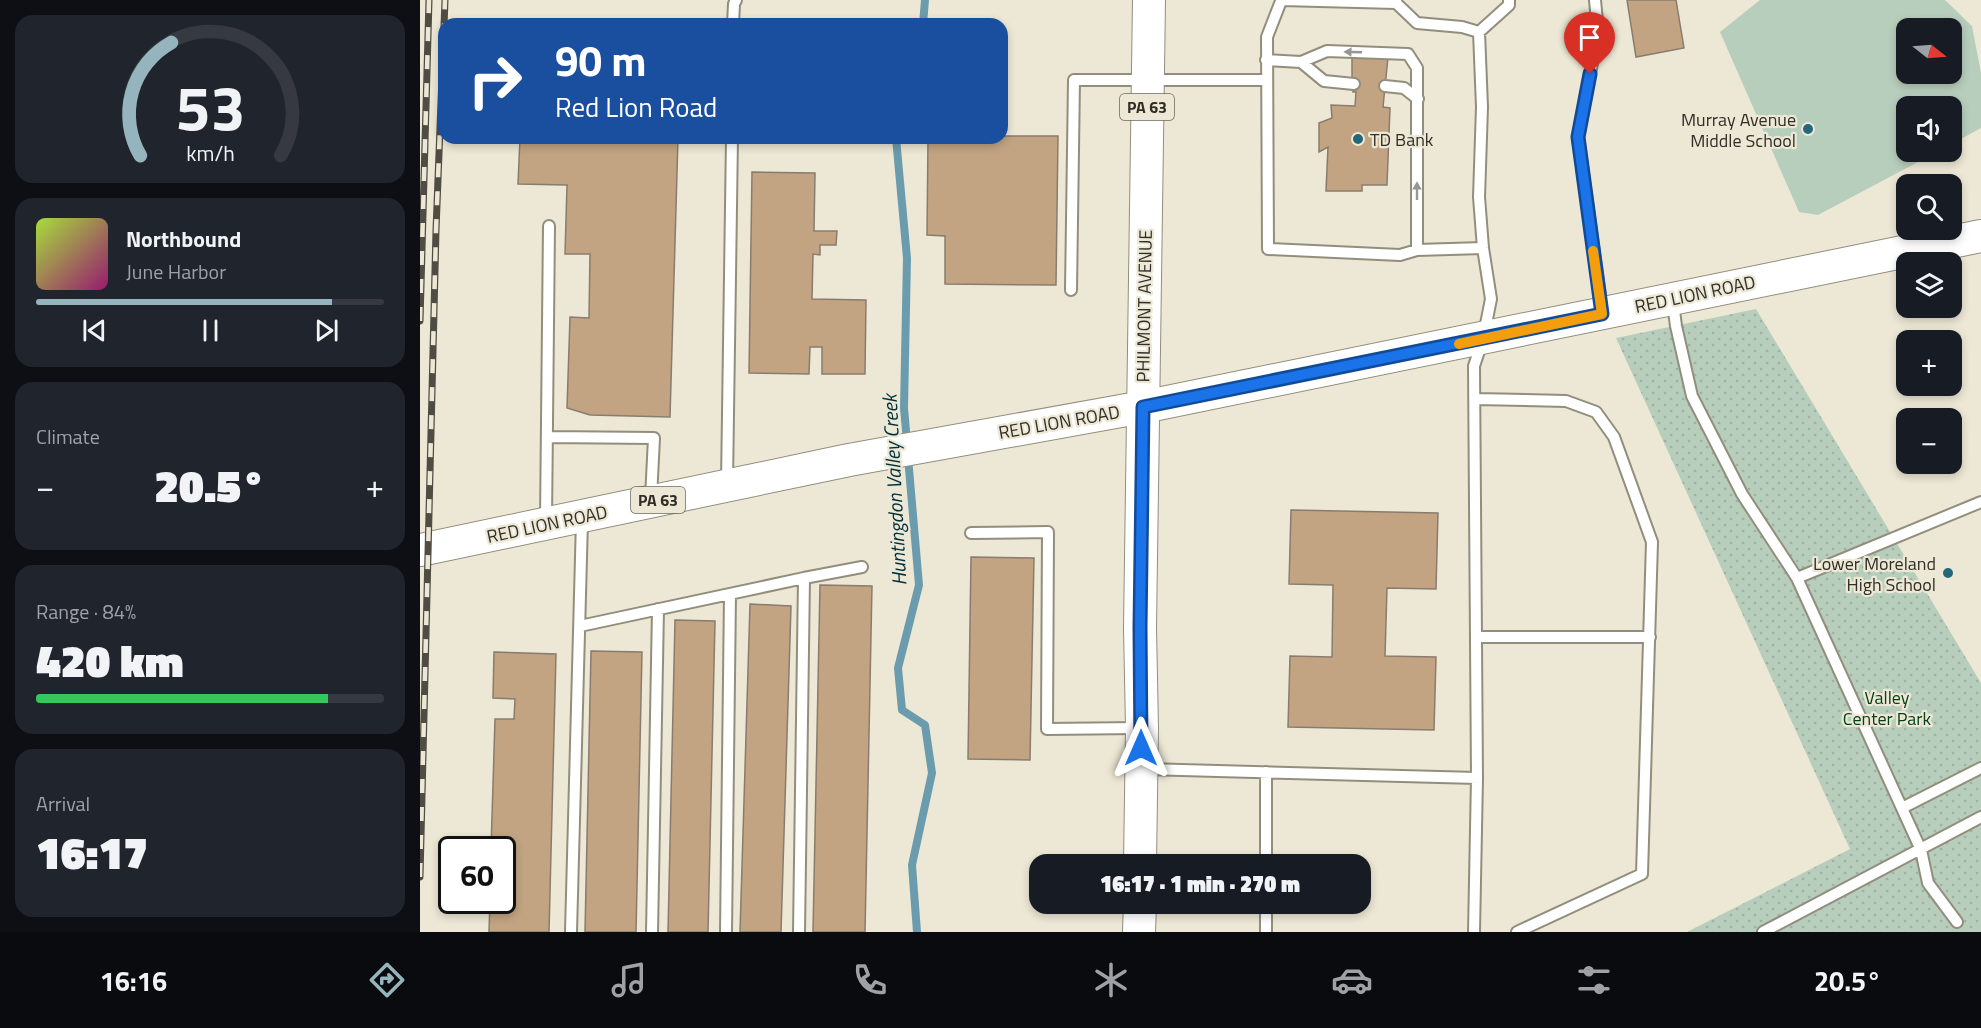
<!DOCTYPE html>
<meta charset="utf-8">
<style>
:root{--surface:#171b24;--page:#20242c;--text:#f1f3f6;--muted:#9ea1a6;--line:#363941;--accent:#95b4be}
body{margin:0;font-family:"Titillium Web",sans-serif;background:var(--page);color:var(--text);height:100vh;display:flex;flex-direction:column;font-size:22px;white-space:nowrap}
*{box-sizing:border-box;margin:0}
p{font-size:20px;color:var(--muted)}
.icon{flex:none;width:33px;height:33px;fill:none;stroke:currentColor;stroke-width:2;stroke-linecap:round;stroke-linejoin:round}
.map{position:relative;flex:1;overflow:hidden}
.details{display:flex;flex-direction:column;gap:15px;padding:15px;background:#0d0f14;width:420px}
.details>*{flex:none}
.hud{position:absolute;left:18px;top:18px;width:570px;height:126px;border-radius:18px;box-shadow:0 3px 9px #0003;background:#1a4fa0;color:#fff;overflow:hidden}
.needle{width:39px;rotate:107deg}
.buttons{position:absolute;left:1476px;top:18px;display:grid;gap:12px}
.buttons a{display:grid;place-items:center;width:66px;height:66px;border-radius:12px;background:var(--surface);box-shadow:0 3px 9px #0003;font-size:30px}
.speed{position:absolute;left:18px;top:836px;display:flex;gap:12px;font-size:30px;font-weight:700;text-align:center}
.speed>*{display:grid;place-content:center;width:78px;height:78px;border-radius:50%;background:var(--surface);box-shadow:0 3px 9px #0003;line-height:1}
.speed .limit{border:3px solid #111;border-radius:9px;background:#fff;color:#111}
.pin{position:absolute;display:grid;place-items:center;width:51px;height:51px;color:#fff;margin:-62px -26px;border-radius:50% 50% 50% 0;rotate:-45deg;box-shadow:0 0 6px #0007}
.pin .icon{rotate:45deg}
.me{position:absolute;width:66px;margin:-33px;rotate:0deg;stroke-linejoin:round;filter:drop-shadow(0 0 4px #0008)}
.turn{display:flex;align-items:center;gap:21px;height:126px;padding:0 18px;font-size:27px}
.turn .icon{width:78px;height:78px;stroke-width:2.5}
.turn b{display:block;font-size:42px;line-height:51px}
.big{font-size:45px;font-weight:800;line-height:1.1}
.details .widget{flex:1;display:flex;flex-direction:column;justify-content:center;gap:9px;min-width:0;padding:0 21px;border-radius:18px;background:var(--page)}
.details .dial{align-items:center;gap:0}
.dial svg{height:156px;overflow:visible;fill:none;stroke:var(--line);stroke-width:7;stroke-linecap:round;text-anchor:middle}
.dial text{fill:var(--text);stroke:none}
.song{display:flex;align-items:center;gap:18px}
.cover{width:72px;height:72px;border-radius:9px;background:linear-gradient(135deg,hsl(80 70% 55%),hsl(320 70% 35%))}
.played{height:6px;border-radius:3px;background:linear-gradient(90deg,var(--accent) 85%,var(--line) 85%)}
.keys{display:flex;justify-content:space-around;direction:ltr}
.heat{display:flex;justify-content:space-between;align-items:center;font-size:33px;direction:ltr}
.charge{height:9px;border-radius:4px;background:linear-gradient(90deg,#34c759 84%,var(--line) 0)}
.trip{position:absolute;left:609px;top:854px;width:342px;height:60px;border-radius:18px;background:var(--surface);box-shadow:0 3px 9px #0003;font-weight:800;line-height:60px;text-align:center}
.tab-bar{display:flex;height:96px;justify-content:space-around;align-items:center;background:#090b0e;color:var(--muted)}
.tab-bar .icon{width:42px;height:42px}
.tab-bar .on{color:var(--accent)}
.tab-bar b{font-size:27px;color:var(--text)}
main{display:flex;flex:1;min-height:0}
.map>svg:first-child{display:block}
.grass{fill:#b8cebc;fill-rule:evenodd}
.park{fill:url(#park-dots)}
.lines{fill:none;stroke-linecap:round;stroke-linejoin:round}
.stream{stroke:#6b9cad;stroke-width:8}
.building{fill:#c2a482;stroke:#897c6e;stroke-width:1.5}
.service-casing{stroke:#928e7d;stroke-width:14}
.primary-casing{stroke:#928e7d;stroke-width:34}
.service{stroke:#fff;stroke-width:10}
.primary{stroke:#fff;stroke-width:32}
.rail-casing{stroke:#4f4c43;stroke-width:7}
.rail{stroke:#ede8d5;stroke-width:4.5;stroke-dasharray:14;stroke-linecap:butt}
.oneway{fill:#989693}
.route-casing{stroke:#114b97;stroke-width:15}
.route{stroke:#1a73e8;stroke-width:10}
.slow{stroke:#f59e0b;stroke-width:10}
.poi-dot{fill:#24677a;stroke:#ede8d5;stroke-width:2}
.labels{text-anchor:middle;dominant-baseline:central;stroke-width:4.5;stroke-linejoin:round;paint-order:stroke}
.shield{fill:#ede8d5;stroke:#69665b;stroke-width:1.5}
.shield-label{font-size:16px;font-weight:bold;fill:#302e27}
.poi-label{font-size:18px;fill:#302e27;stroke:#ede8d5;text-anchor:end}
.street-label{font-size:18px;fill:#302e27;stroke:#ede8d5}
.park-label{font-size:18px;fill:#04411a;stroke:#ede8d5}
.water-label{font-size:20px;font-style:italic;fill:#00303d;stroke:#ede8d5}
</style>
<main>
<section class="details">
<div class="widget dial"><svg viewBox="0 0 100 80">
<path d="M14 69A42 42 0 1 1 86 69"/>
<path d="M14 69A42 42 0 0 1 30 11" stroke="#95b4be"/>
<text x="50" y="56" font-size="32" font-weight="700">53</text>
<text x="50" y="72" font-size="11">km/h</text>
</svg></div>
<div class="widget">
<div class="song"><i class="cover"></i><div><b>Northbound</b><p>June Harbor</p></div></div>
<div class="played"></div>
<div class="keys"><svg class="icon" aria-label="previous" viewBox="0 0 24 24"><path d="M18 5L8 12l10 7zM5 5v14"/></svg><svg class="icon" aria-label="pause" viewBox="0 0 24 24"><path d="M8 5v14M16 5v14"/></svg><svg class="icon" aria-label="next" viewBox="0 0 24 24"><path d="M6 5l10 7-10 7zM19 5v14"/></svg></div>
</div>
<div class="widget"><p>Climate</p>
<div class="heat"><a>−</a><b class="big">20.5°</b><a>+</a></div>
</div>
<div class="widget"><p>Range · 84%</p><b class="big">420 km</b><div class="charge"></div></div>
<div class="widget"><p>Arrival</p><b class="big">16:17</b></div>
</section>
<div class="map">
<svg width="1561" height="932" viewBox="0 0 1561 932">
<defs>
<pattern id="park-dots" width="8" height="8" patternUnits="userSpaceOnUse" patternTransform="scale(1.5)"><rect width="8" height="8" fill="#b8cebc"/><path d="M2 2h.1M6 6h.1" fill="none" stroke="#9eb1a2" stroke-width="1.8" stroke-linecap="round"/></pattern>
</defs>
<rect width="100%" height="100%" fill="#ede8d5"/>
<path class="grass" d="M1340,0H1525L1552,26L1561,73V128L1532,144V106H1486V152H1517L1398,215L1379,212L1300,32ZM1486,28H1532V74H1486Z"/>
<path class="park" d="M1336,309L1561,683V932H1267L1430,849L1196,338Z"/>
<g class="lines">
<path class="stream" d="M503,24L505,0
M476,138L487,258L484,408L487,442
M488,457L499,585L478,668L482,710L505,725L512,773L492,865L497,932"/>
</g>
<path class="building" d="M1207,0H1256L1264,48L1216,57Z
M932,56L968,57L963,107L970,108L967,185H942V191H906L908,147L899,152V123L912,118L911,105L935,106L936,92H933L934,78H932Z
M582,136H638L636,285L525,284V236L507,235L508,138H582Z
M100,138H258L250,417L170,415L147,408L150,317L169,318L170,254H145L147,185L98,184Z
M332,172L395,173L394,231H417L416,245H400V255L393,254L392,299L446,300L445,374H402V347H390L389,374L329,373Z
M871,510L1018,513L1016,589L967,588L965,656L1016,657L1014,730L868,727L870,656L912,657L913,585L869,584Z
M551,557L614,558L610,760L548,759Z
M400,585L452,586L445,932H393Z
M330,604L371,606L361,932H320Z
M255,620L295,621L288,932H248Z
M171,651L222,652L216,932H165Z
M74,652L136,654L129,932H69L70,900H82V849H71L75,719H94L95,699L73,698Z"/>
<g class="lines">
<g class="service-casing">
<path id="service" d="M861,0L976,3
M1175,0L1178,32L1158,137L1182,311
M861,1L847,37L848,249L980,255L997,250L1063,248
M313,24L314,4L316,0
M1059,32L1089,5V0
M846,60L881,62L907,51L988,54L997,68V250
M881,62L904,81L934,84
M965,86L984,88L998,99
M651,290L654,80H846
M1253,303L1256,326L1272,396L1322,494L1377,578L1501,850L1508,883L1537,922
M1055,399L1146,401L1176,412L1194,437L1232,542L1222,874L1097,932
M127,437L234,438L231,498
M307,483L312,138
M126,520L129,226
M551,533L628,532L627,729L718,728
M384,578L442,567
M1377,578L1561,502
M160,626L384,578L379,932
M1056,637H1230
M725,769L1057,778L1054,366L1063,339L1071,299L1063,248L1059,197L1062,107L1059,32L1042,27L997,23L976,3V0
M846,772V864
M1482,808L1561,768
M846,903V932
M151,932L162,520
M232,932L238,609
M306,932L310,594
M1054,932L1057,778
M1343,932L1561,817"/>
</g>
<g class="primary-casing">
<path id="primary" d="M0,550L429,460L723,407L1561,236
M720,864L722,728L720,628L729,0
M719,932L720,903"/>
</g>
<use href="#service" class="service"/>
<use href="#primary" class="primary"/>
<g class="rail-casing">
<path id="rail" d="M0,321L9,0
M0,877L16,230L25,0"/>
</g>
<use href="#rail" class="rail"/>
</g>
<defs><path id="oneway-solid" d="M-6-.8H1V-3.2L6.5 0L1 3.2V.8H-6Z" transform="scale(1.5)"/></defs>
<g class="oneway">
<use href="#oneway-solid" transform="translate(933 52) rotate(-178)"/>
<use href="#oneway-solid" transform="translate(997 191) rotate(-90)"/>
</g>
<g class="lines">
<g class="route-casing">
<path id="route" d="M721,748L720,628L723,407L1182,314L1158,137L1170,74"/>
</g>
<use href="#route" class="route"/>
<path class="slow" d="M1039,344L1182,314L1173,251"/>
</g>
<g class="poi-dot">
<circle cx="1388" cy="129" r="6"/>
<circle cx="938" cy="139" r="6"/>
<circle cx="1528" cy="573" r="6"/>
</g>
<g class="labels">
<g class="shield">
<rect x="700" y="94" width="54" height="26" rx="4.5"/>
<rect x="211" y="487" width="54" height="26" rx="4.5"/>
</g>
<g class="shield-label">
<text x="727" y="107">PA 63</text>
<text x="238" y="500">PA 63</text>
</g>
<g class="poi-label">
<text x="1376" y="119">Murray Avenue<tspan x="1376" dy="21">Middle School</tspan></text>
<text x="950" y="139" text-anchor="start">TD Bank</text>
<text x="1516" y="563">Lower Moreland<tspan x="1516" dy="21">High School</tspan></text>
</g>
<g class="street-label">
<text transform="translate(1275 294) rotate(-12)">RED LION ROAD</text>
<text transform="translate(724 306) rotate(-89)">PHILMONT AVENUE</text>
<text transform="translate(639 422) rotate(-10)">RED LION ROAD</text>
<text transform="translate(127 524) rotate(-12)">RED LION ROAD</text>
</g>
<g class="park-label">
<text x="1467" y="697">Valley<tspan x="1467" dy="21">Center Park</tspan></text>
</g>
<g class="water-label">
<text transform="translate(474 490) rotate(-93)">Huntingdon Valley Creek</text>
</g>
</g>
</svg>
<div class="buttons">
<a><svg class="needle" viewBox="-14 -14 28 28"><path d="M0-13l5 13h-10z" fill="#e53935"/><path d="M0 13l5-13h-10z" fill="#9ea1a6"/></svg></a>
<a><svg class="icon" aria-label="sound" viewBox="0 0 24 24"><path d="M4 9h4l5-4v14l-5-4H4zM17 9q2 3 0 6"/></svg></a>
<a><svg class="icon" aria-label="search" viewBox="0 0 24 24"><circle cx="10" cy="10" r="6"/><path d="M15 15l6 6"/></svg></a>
<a><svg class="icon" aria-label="layers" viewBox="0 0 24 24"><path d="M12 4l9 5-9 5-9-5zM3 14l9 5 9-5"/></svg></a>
<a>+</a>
<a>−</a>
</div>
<div class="speed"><div class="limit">60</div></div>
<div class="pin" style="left:1170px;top:74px;background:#d93025"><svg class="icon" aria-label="arrive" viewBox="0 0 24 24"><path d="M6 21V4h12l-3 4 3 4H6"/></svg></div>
<svg class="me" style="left:721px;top:748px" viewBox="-20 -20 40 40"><path d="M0-17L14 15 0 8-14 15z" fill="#1a73e8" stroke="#fff" stroke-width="4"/></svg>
<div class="trip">16:17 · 1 min · 270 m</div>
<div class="hud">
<div class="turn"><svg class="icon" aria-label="right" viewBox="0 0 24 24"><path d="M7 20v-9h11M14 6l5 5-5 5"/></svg><div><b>90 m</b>Red Lion Road</div></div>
</div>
</div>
</main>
<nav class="tab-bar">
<b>16:16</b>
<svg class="icon on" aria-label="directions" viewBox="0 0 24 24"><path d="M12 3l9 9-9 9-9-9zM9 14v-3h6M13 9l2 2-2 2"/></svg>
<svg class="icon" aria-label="music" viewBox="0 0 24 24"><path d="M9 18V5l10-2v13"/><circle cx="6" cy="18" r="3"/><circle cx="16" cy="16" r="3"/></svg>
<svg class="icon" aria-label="phone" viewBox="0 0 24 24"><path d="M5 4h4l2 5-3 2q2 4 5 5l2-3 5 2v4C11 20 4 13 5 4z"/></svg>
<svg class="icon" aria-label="climate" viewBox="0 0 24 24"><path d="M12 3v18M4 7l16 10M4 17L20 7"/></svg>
<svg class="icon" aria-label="car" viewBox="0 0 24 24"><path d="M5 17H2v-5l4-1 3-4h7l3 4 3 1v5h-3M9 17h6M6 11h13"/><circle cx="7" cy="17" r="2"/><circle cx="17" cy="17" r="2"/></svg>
<svg class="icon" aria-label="filters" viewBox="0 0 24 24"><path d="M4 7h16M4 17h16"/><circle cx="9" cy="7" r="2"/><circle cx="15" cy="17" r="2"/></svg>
<b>20.5°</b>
</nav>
